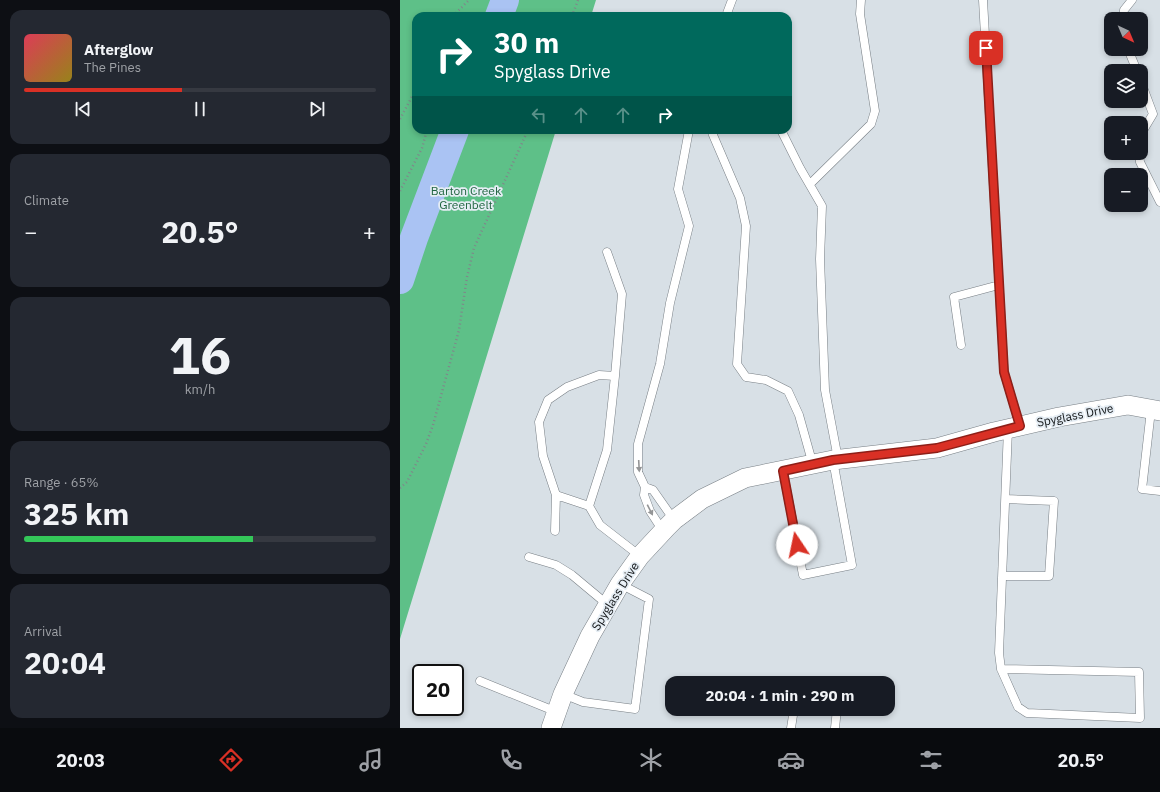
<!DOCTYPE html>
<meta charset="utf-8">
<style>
:root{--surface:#171b24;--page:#242831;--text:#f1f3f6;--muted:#9ea1a6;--line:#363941;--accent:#d93025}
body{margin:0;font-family:"IBM Plex Sans",sans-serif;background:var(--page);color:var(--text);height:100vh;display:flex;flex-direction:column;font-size:15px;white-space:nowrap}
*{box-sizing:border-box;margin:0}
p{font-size:13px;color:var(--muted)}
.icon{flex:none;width:22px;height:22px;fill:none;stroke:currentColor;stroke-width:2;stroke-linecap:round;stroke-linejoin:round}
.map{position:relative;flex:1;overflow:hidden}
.drawer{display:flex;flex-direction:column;gap:10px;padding:10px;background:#0d0f14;width:400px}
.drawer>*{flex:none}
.banner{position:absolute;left:12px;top:12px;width:380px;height:122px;border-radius:12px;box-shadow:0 2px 6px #0003;background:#00695c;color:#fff;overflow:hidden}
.needle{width:26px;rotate:136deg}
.buttons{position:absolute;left:704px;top:12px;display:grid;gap:8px}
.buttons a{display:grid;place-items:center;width:44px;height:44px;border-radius:8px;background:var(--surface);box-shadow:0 2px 6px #0003;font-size:20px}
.speed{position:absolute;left:12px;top:664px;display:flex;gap:8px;font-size:20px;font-weight:700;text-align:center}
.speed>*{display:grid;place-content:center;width:52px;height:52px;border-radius:50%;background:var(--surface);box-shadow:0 2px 6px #0003;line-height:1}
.speed .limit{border:2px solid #111;border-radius:6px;background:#fff;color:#111}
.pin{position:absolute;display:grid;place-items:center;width:34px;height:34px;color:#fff;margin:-17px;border-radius:8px;box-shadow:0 2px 6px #0006}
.me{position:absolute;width:44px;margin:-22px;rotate:349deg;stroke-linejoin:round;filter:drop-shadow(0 0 3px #0008)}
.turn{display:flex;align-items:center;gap:14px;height:84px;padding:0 16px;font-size:18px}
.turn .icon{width:52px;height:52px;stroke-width:2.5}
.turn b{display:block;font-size:28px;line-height:34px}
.lanes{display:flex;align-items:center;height:38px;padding:0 16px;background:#0003;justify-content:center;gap:20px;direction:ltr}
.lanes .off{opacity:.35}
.big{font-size:30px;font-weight:800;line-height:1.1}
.drawer .widget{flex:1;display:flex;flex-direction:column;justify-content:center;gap:6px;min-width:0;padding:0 14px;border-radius:12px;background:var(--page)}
.drawer .dial{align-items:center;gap:0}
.dial b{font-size:52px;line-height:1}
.song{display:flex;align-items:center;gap:12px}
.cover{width:48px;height:48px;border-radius:6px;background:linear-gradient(135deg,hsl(350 70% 55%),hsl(50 70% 35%))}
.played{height:4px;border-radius:2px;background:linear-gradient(90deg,var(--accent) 45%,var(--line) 45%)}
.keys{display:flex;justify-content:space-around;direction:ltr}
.heat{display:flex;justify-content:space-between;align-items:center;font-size:22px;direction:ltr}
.charge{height:6px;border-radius:3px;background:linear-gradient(90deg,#34c759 65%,var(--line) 0)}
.trip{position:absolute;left:265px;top:676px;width:230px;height:40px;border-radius:12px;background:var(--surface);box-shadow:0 2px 6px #0003;font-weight:800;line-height:40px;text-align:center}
.dock{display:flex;height:64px;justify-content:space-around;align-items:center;background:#090b0e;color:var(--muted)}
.dock .icon{width:28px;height:28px}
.dock .selected{color:var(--accent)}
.dock b{font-size:18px;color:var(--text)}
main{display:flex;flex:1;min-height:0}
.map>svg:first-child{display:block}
.forest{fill:#5ec088}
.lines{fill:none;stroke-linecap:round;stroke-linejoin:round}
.river{stroke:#aac3f3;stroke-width:28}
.service-casing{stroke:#787f85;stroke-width:9}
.tertiary-casing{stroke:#787f85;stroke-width:20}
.path{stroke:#80858a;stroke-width:2.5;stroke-dasharray:1 3;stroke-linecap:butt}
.service{stroke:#fff;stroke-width:8}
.tertiary{stroke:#fff;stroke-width:19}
.oneway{fill:#949596}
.route-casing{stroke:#8d1f18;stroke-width:10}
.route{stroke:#d93025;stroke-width:7}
.labels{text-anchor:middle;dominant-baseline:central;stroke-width:3.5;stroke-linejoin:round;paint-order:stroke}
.park-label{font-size:12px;fill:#216641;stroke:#e5edf4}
.street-label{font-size:12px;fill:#111416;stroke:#e5edf4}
</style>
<main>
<section class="drawer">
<div class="widget">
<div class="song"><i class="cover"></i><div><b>Afterglow</b><p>The Pines</p></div></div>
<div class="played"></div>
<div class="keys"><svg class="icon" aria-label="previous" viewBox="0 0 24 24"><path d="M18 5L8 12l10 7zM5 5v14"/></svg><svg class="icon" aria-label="pause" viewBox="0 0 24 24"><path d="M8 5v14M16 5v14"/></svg><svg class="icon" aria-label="next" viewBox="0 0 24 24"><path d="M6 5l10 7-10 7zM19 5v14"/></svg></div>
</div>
<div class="widget"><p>Climate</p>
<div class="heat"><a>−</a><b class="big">20.5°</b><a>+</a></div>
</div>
<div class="widget dial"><b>16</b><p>km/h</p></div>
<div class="widget"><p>Range · 65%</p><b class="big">325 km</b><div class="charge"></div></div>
<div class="widget"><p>Arrival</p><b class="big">20:04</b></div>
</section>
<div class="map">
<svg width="760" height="728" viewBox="0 0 760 728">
<rect width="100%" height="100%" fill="#d8e0e6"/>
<path class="forest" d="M0,0H196L191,16H16V130H156L0,639Z"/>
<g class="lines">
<path class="river" d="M99,16L105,0
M0,280L14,238L55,130"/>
<g class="service-casing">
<path id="service" d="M583,0L604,372L620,426
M326,16L332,0
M724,19V10L732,0
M728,49L737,71
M741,82L753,114L741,134
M381,130L400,168L422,206L420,259L425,390L438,459
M313,135L340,198L346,226L337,364L346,377L366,380L388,391L399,415L413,465
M739,153L740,162L760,202
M410,184L471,124L475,111L460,14L461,0
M207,252L222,294L215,376L199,375L167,387L148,400L139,422L143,456L156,495L189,506L200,525L240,556
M561,345L554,297L599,285
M751,410L742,489L760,491
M383,471L403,575L452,565L433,460
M245,487L253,490L274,520
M189,506L207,450L215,376
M155,531L156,495
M263,531L250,511L244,495L245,487L238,472V444L260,364L270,303L289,226L278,189L289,130
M129,557L156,565L172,575L208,605
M603,576H649L654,501L606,499
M601,669L739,672L740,718L627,713L618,707L601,669L599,653L608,429
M80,681L157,712
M163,694L183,702L235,709L249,599L220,584
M391,728L394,709
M435,728L437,709"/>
</g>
<g class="tertiary-casing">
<path id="tertiary" d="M151,728L163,694L190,636L220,584L240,556L267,527L274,520L302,499L345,478L433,460L537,448L594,432L659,417L728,405L760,411"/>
</g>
<path class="path" d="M53,16L69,0
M172,16L178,0
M0,119L16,89
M0,191L22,148L27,130
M0,488L7,482L26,444L33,425L59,330L67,277L74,248L128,130"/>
<use href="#service" class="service"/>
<use href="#tertiary" class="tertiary"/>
</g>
<defs><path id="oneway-solid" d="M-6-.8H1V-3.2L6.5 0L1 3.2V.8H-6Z"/></defs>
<g class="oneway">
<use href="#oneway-solid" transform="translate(239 466) rotate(87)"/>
<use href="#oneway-solid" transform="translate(250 510) rotate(63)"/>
</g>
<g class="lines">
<g class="route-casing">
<path id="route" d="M397,545L383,471L433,460L537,448L620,426L604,372L586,48"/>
</g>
<use href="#route" class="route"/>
</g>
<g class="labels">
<g class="park-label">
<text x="66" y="190">Barton Creek<tspan x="66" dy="14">Greenbelt</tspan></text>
</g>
<g class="street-label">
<text transform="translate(675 415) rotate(-11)">Spyglass Drive</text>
<text transform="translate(215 596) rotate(-58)">Spyglass Drive</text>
</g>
</g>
</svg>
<div class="buttons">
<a><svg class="needle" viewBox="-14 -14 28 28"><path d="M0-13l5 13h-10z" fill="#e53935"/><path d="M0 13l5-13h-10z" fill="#9ea1a6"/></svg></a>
<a><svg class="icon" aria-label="layers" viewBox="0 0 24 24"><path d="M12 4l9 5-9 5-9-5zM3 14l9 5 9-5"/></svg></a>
<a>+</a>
<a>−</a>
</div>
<div class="speed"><div class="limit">20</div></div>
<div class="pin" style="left:586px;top:48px;background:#d93025"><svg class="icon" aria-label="arrive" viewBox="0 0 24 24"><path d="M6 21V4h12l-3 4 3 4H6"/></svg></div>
<svg class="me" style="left:397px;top:545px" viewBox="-20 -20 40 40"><circle r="19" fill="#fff"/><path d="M0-13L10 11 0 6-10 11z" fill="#d93025"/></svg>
<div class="trip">20:04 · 1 min · 290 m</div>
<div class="banner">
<div class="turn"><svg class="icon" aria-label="right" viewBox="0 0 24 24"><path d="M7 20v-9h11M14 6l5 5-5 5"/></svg><div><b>30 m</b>Spyglass Drive</div></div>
<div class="lanes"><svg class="icon off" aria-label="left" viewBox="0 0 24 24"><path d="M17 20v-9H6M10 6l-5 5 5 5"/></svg><svg class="icon off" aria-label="ahead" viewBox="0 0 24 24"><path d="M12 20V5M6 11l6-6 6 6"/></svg><svg class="icon off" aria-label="ahead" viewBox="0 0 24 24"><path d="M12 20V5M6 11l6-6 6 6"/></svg><svg class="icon" aria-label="right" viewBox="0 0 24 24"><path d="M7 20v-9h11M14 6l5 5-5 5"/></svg></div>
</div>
</div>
</main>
<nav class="dock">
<b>20:03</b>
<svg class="icon selected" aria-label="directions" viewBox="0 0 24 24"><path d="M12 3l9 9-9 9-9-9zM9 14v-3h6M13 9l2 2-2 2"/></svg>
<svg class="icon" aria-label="music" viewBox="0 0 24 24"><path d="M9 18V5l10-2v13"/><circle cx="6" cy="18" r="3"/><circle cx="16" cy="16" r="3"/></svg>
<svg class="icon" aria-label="phone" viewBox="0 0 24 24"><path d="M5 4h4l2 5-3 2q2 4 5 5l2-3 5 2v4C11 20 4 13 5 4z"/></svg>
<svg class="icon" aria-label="climate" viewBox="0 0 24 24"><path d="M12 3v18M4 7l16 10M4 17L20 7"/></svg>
<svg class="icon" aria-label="car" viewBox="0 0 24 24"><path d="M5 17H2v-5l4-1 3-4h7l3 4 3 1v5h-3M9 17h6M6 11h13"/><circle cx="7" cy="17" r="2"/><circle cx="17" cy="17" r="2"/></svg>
<svg class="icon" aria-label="filters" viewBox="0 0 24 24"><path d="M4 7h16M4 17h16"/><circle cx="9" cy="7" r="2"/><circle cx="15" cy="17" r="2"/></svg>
<b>20.5°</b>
</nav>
